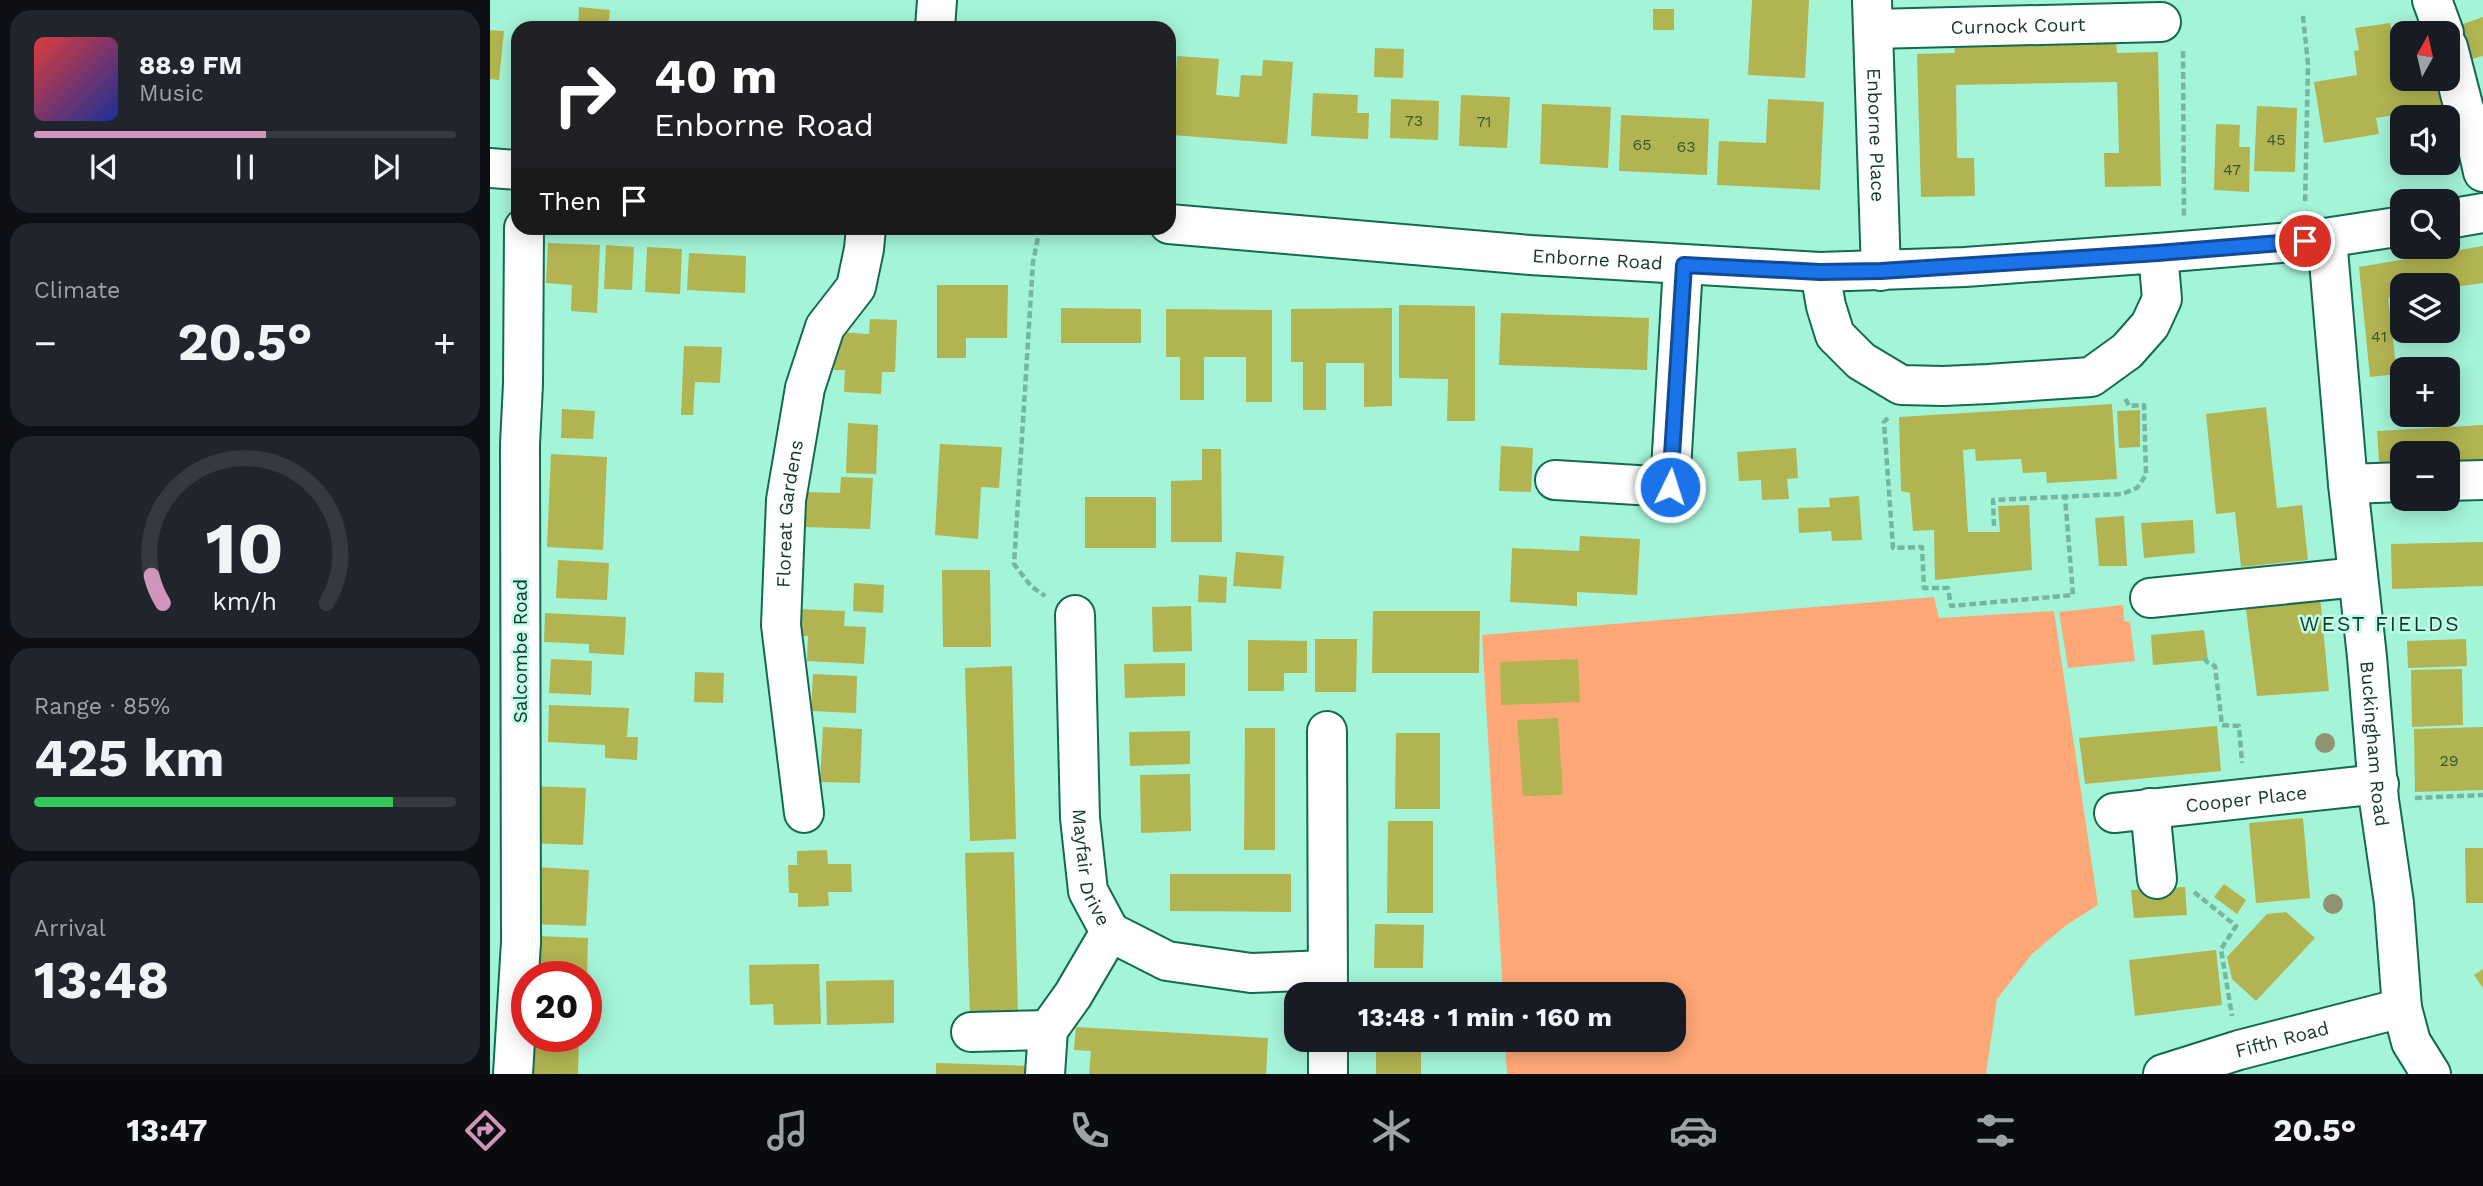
<!DOCTYPE html>
<meta charset="utf-8">
<style>
:root{--surface:#171b24;--page:#20242c;--text:#f1f3f6;--muted:#9ea1a6;--line:#363941;--accent:#cf95ba}
body{margin:0;font-family:"Work Sans",sans-serif;background:var(--page);color:var(--text);height:100vh;display:flex;flex-direction:column;font-size:26px;white-space:nowrap}
*{box-sizing:border-box;margin:0}
p{font-size:23px;color:var(--muted)}
.icon{flex:none;width:38px;height:38px;fill:none;stroke:currentColor;stroke-width:2;stroke-linecap:round;stroke-linejoin:round}
.map{position:relative;flex:1;overflow:hidden}
.panel{display:flex;flex-direction:column;gap:10px;padding:10px;background:#0d0f14;width:490px}
.panel>*{flex:none}
.banner{position:absolute;left:21px;top:21px;width:665px;height:214px;border-radius:21px;box-shadow:0 4px 18px #0003;background:#202124;color:#fff;overflow:hidden}
.needle{width:46px;rotate:8deg}
.fabs{position:absolute;left:1900px;top:21px;display:grid;gap:14px}
.fabs a{display:grid;place-items:center;width:70px;height:70px;border-radius:14px;background:var(--surface);box-shadow:0 4px 18px #0003;font-size:35px}
.speed{position:absolute;left:21px;top:961px;display:flex;gap:14px;font-size:35px;font-weight:700;text-align:center}
.speed>*{display:grid;place-content:center;width:91px;height:91px;border-radius:50%;background:var(--surface);box-shadow:0 4px 18px #0003;line-height:1}
.speed .limit{border:10px solid #d22;background:#fff;color:#111}
.pin{position:absolute;display:grid;place-items:center;width:60px;height:60px;color:#fff;margin:-30px;border:4px solid #fff;border-radius:50%;box-shadow:0 2px 7px #0007}
.me{position:absolute;width:77px;margin:-38px;rotate:4deg;stroke-linejoin:round;filter:drop-shadow(0 0 5px #0008)}
.turn{display:flex;align-items:center;gap:24px;height:147px;padding:0 28px;font-size:32px}
.turn .icon{width:91px;height:91px;stroke-width:2.5}
.turn b{display:block;font-size:49px;line-height:60px}
.then{display:flex;align-items:center;height:66px;padding:0 28px;background:#0003;gap:14px;font-size:26px}
.big{font-size:52px;font-weight:700;line-height:1.1}
.panel .card{flex:1;display:flex;flex-direction:column;justify-content:center;gap:10px;min-width:0;padding:0 24px;border-radius:21px;background:var(--page)}
.panel .dial{align-items:center;gap:0}
.dial svg{height:182px;overflow:visible;fill:none;stroke:var(--line);stroke-width:7;stroke-linecap:round;text-anchor:middle}
.dial text{fill:var(--text);stroke:none}
.song{display:flex;align-items:center;gap:21px}
.cover{width:84px;height:84px;border-radius:10px;background:linear-gradient(135deg,hsl(0 70% 55%),hsl(230 70% 35%))}
.played{height:7px;border-radius:4px;background:linear-gradient(90deg,var(--accent) 55%,var(--line) 55%)}
.keys{display:flex;justify-content:space-around;direction:ltr}
.heat{display:flex;justify-content:space-between;align-items:center;font-size:38px;direction:ltr}
.charge{height:10px;border-radius:5px;background:linear-gradient(90deg,#34c759 85%,var(--line) 0)}
.trip{position:absolute;left:794px;top:982px;width:402px;height:70px;border-radius:21px;background:var(--surface);box-shadow:0 4px 18px #0003;font-weight:700;line-height:70px;text-align:center}
.tabs{display:flex;height:112px;justify-content:space-around;align-items:center;background:#090b0e;color:var(--muted)}
.tabs .icon{width:49px;height:49px}
.tabs .on{color:var(--accent)}
.tabs b{font-size:32px;color:var(--text)}
main{display:flex;flex:1;min-height:0}
.map>svg:first-child{display:block}
.green{fill:#ffa877}
.building{fill:#b2b452}
.lines{fill:none;stroke-linecap:round;stroke-linejoin:round}
.minor-casing{stroke:#126a53;stroke-width:42}
.path{stroke:#75b69f;stroke-width:4.5;stroke-dasharray:7 3.5;stroke-linecap:butt}
.minor{stroke:#fff;stroke-width:38}
.tree{fill:#8f9373}
.route-casing{stroke:#114b97;stroke-width:18}
.route{stroke:#1a73e8;stroke-width:12}
.labels{text-anchor:middle;dominant-baseline:central;stroke-width:5;stroke-linejoin:round;paint-order:stroke}
.number-label{font-size:16px;fill:#3c5636}
.street-label{font-size:19px;fill:#15362c;stroke:#bffde6}
.neighbourhood-label{font-size:21px;letter-spacing:2px;fill:#15362c;stroke:#bffde6}
</style>
<main>
<section class="panel">
<div class="card">
<div class="song"><i class="cover"></i><div><b>88.9 FM</b><p>Music</p></div></div>
<div class="played"></div>
<div class="keys"><svg class="icon" aria-label="previous" viewBox="0 0 24 24"><path d="M18 5L8 12l10 7zM5 5v14"/></svg><svg class="icon" aria-label="pause" viewBox="0 0 24 24"><path d="M8 5v14M16 5v14"/></svg><svg class="icon" aria-label="next" viewBox="0 0 24 24"><path d="M6 5l10 7-10 7zM19 5v14"/></svg></div>
</div>
<div class="card"><p>Climate</p>
<div class="heat"><a>−</a><b class="big">20.5°</b><a>+</a></div>
</div>
<div class="card dial"><svg viewBox="0 0 100 80">
<path d="M14 69A42 42 0 1 1 86 69"/>
<path d="M14 69A42 42 0 0 1 9 57" stroke="#cf95ba"/>
<text x="50" y="56" font-size="32" font-weight="700">10</text>
<text x="50" y="72" font-size="11">km/h</text>
</svg></div>
<div class="card"><p>Range · 85%</p><b class="big">425 km</b><div class="charge"></div></div>
<div class="card"><p>Arrival</p><b class="big">13:48</b></div>
</section>
<div class="map">
<svg width="1993" height="1074" viewBox="0 0 1993 1074">
<rect width="100%" height="100%" fill="#a4f4d7"/>
<path class="green" d="M1444,597L1449,618L1564,611L1608,905L1575,926L1541,955L1507,999L1496,1074H1017L1015,1040H1185V994H1013L992,635Z
M1633,605L1634,621L1640,622L1645,661L1578,668L1569,612Z"/>
<path class="building" d="M1262,0H1319L1315,78L1258,75Z
M89,7L120,10L118,28H88Z
M1163,9H1184V30H1163Z
M1993,17V56L1982,59L1970,25Z
M1900,23L1902,31L1933,26L1935,33H1913V79H1956L1960,106L1886,118L1889,134L1834,143L1824,82L1867,75L1864,51L1869,50L1865,28Z
M0,30L14,31L9,80L0,79Z
M25,37H28V86L21,85Z
M1626,41L1627,53L1668,52L1671,186L1615,187L1614,153H1629L1627,82L1466,85L1467,158H1484L1485,196L1431,197L1427,54L1465,53L1464,45Z
M885,48L914,49L913,78L884,77Z
M687,56L729,59L726,95L749,97L751,75L772,76L773,60L803,62L797,144L682,135Z
M823,93L868,95L867,113H879L878,139L821,136Z
M971,95L1020,97L1017,148L969,146Z
M901,99L949,101L948,140L900,138Z
M1278,99L1334,102L1330,190L1227,185L1229,141L1276,143Z
M1052,104L1121,107L1118,168L1050,164Z
M1767,106L1807,108L1805,172L1764,171Z
M1131,115L1219,119L1217,175L1129,171Z
M1726,124L1750,125L1749,147H1760L1759,192L1724,190Z
M58,243L110,245L107,313L81,311L82,285L56,283Z
M116,245L144,247L142,290L114,289Z
M1993,246V283L1958,288V285H1913V296L1898,298L1907,374L1880,377L1869,267Z
M157,247L192,249L190,294L155,292Z
M199,253L256,256L255,293L197,290Z
M447,285H518L517,338H476V358H447Z
M909,305L985,306V421H957L958,379L909,378Z
M571,308L651,309V343H571Z
M902,308V406L874,407V363H836V410H813V362H801V309Z
M676,309L782,310V402H756V357H714V400H690V357H676Z
M1011,313L1159,318L1157,370L1009,365Z
M380,319L407,320L405,372H392L391,394L354,392L355,370H344L346,332L379,334Z
M194,346L232,347L230,383L205,382L203,415H191Z
M1905,393H1913V409L1906,410Z
M1622,404L1627,479L1557,483L1556,472L1533,473L1531,459L1486,461L1485,449L1473,450L1478,532H1510L1508,506L1539,505L1542,570L1445,580L1444,530L1423,531L1420,493L1411,491L1409,417Z
M1776,407L1787,508L1812,505L1818,560L1751,567L1745,512L1726,514L1716,414Z
M72,409L105,411L103,439L71,438Z
M1650,410V447L1629,448L1627,411Z
M358,423L388,425L386,474L356,473Z
M1993,425V468L1958,470V453H1913V472L1890,474L1887,431Z
M450,444L512,447L509,488L491,487L488,539L445,535Z
M1011,446L1043,448L1041,492L1009,491Z
M1306,448L1308,478L1297,479L1299,499L1272,500L1271,480L1249,481L1247,452Z
M712,449H731L732,542H681V481L712,480Z
M61,454L117,457L113,550L57,547Z
M351,477L383,478L380,529L313,527L315,492L350,493Z
M1369,496L1372,540L1342,541L1341,531L1309,533L1308,508L1340,507L1339,498Z
M595,497H666V548H595Z
M1634,516L1637,566H1609L1605,518Z
M1703,520L1705,553L1654,558L1651,523Z
M1090,536L1150,539L1147,595L1087,592V606L1020,602L1022,548L1089,551Z
M1993,542V586L1902,589L1901,544Z
M746,552L794,556L791,589L743,586Z
M68,560L119,563L117,600L66,598Z
M452,570H500L501,647H453Z
M709,575L737,577L736,603L708,602Z
M364,583L394,585L393,613L363,611Z
M1830,596L1839,691L1767,696L1755,602Z
M701,606L702,651L663,652L662,607Z
M308,609L355,611L354,626L376,627L374,664L317,661L318,636H307Z
M883,611H990L989,673H882Z
M55,613L136,617L134,655L99,653V644L54,642Z
M1714,630L1718,660L1663,665L1661,635Z
M825,639H867L866,692H825Z
M1976,639L1977,666L1918,668L1917,641Z
M758,640L817,641V673H794V691H758Z
M61,659L102,661L101,695L59,693Z
M1088,659L1090,702L1011,705L1010,662Z
M695,663V696L635,698L634,664Z
M522,666L526,839L480,841L475,668Z
M1972,669L1973,725L1922,727L1921,670Z
M205,672L234,673L233,703L204,702Z
M323,674L367,676L366,713L321,711Z
M59,705L139,708L137,737H148L147,760L115,758V745L58,742Z
M1068,718L1073,795L1033,796L1027,720Z
M1727,726L1731,771L1595,784L1589,738Z
M333,727L372,729L370,783L330,782Z
M1993,727V790L1925,792L1924,729Z
M755,728H785V850H754Z
M700,731V764L640,766L639,732Z
M906,733H950V809H905Z
M700,774L701,831L651,833L650,775Z
M43,786L96,788L93,845L40,843Z
M1813,818L1820,898L1766,903L1759,823Z
M898,821H943V913H897Z
M1975,848H1993V903H1976Z
M337,850L338,864H361L362,892H338L339,906L308,907V893H299L298,865H307V851Z
M524,852L528,1017L480,1018L475,853Z
M45,867L99,870L96,926L42,924Z
M680,874H801V912L680,911Z
M1734,884L1756,900L1747,914L1724,897Z
M1695,887L1697,915L1644,918L1641,890Z
M1796,912L1825,938L1766,1001L1742,979L1737,957L1777,914Z
M885,924L934,925L933,968H884Z
M48,936L98,938L97,976H47Z
M1726,950L1732,1005L1645,1016L1639,960Z
M329,964L331,1024L284,1025L283,1004L260,1005L259,965Z
M1993,969V988L1984,975Z
M404,980V1023L337,1025L336,981Z
M586,1027L778,1038L776,1074H599L601,1051L584,1050Z
M42,1036H89L88,1074H41Z
M886,1040H931V1074H886Z
M446,1063L543,1066V1074H446Z"/>
<g class="lines">
<g class="minor-casing">
<g id="minor">
<path id="s1" d="M1382,0L1391,271"/>
<path d="M1942,0L1954,33"/>
<path d="M445,28L447,0"/>
<path id="s2" d="M1383,29L1671,22"/>
<path d="M1958,47L1974,109L1985,136L1993,172"/>
<path d="M0,168L28,170"/>
<path d="M1958,219L1993,213"/>
<path id="s3" d="M679,224L1040,255L1330,272L1475,267L1668,253L1815,241L1913,226"/>
<path id="s4" d="M1837,238L1858,484L1877,657L1889,800L1904,903L1912,1008L1921,1042L1941,1074"/>
<path d="M1330,272L1336,306L1345,335L1371,361L1411,385L1453,386L1498,384L1601,377L1637,351L1660,325L1672,299L1668,253"/>
<path d="M1065,480L1180,487L1193,265"/>
<path d="M1958,481L1993,480"/>
<path d="M1858,484L1913,482"/>
<path d="M1660,598L1868,577"/>
<path id="s5" d="M585,615L590,818L598,891L620,932L677,961L761,973L837,970"/>
<path d="M837,731L838,994"/>
<path d="M1660,808L1667,879"/>
<path id="s6" d="M314,813L291,625L296,500L315,388L335,327L366,287L374,249L376,228"/>
<path id="s7" d="M1624,813L1889,784"/>
<path d="M481,1032L558,1030"/>
<path d="M838,1040V1074"/>
<path d="M23,1074L31,942L30,444L33,384L34,228"/>
<path d="M555,1074L558,1030L583,995L620,932"/>
<path id="s8" d="M1673,1074L1749,1050L1912,1008"/>
</g>
</g>
<path class="path" d="M1813,16L1818,64L1815,205
M1693,51L1694,217
M550,228L543,262L524,564L541,586L555,596
M1398,418L1394,422L1403,548L1432,547L1434,588H1458L1461,606L1583,595L1575,497
M1504,526L1503,500L1632,494L1647,488L1656,475L1654,405L1639,406L1635,398
M1714,658L1717,662L1725,666L1732,725L1749,726L1752,763
M1925,798L1993,795
M1704,892L1746,926L1731,949L1742,1016"/>
<use href="#minor" class="minor"/>
</g>
<g class="tree">
<circle cx="1835" cy="743" r="10"/>
<circle cx="1843" cy="904" r="10"/>
</g>
<g class="lines">
<g class="route-casing">
<path id="route" d="M1180,487L1194,265L1330,272L1391,271L1668,253L1815,241"/>
</g>
<use href="#route" class="route"/>
</g>
<g class="labels">
<g class="number-label">
<text x="924" y="120">73</text>
<text x="994" y="121">71</text>
<text x="1786" y="139">45</text>
<text x="1152" y="144">65</text>
<text x="1196" y="146">63</text>
<text x="1742" y="169">47</text>
<text x="1889" y="336">41</text>
<text x="1959" y="760">29</text>
</g>
<g class="street-label">
<text stroke="none"><textPath href="#s2" startOffset="145">Curnock Court</textPath></text>
<text stroke="none"><textPath href="#s1" startOffset="135">Enborne Place</textPath></text>
<text stroke="none"><textPath href="#s3" startOffset="430">Enborne Road</textPath></text>
<text stroke="none"><textPath href="#s6" startOffset="301">Floreat Gardens</textPath></text>
<text transform="translate(30 651) rotate(-90)">Salcombe Road</text>
<text stroke="none"><textPath href="#s4" startOffset="508">Buckingham Road</textPath></text>
<text stroke="none"><textPath href="#s7" startOffset="133">Cooper Place</textPath></text>
<text stroke="none"><textPath href="#s5" startOffset="254">Mayfair Drive</textPath></text>
<text stroke="none"><textPath href="#s8" startOffset="124">Fifth Road</textPath></text>
</g>
<g class="neighbourhood-label">
<text x="1890" y="623">WEST FIELDS</text>
</g>
</g>
</svg>
<div class="fabs">
<a><svg class="needle" viewBox="-14 -14 28 28"><path d="M0-13l5 13h-10z" fill="#e53935"/><path d="M0 13l5-13h-10z" fill="#9ea1a6"/></svg></a>
<a><svg class="icon" aria-label="sound" viewBox="0 0 24 24"><path d="M4 9h4l5-4v14l-5-4H4zM17 9q2 3 0 6"/></svg></a>
<a><svg class="icon" aria-label="search" viewBox="0 0 24 24"><circle cx="10" cy="10" r="6"/><path d="M15 15l6 6"/></svg></a>
<a><svg class="icon" aria-label="layers" viewBox="0 0 24 24"><path d="M12 4l9 5-9 5-9-5zM3 14l9 5 9-5"/></svg></a>
<a>+</a>
<a>−</a>
</div>
<div class="speed"><div class="limit">20</div></div>
<div class="pin" style="left:1815px;top:241px;background:#d93025"><svg class="icon" aria-label="arrive" viewBox="0 0 24 24"><path d="M6 21V4h12l-3 4 3 4H6"/></svg></div>
<svg class="me" style="left:1180px;top:487px" viewBox="-20 -20 40 40"><circle r="17" fill="#1a73e8" stroke="#fff" stroke-width="3"/><path d="M0-11L8 9 0 5-8 9z" fill="#fff"/></svg>
<div class="trip">13:48 · 1 min · 160 m</div>
<div class="banner">
<div class="turn"><svg class="icon" aria-label="right" viewBox="0 0 24 24"><path d="M7 20v-9h11M14 6l5 5-5 5"/></svg><div><b>40 m</b>Enborne Road</div></div>
<div class="then">Then<svg class="icon" aria-label="arrive" viewBox="0 0 24 24"><path d="M6 21V4h12l-3 4 3 4H6"/></svg></div>
</div>
</div>
</main>
<nav class="tabs">
<b>13:47</b>
<svg class="icon on" aria-label="directions" viewBox="0 0 24 24"><path d="M12 3l9 9-9 9-9-9zM9 14v-3h6M13 9l2 2-2 2"/></svg>
<svg class="icon" aria-label="music" viewBox="0 0 24 24"><path d="M9 18V5l10-2v13"/><circle cx="6" cy="18" r="3"/><circle cx="16" cy="16" r="3"/></svg>
<svg class="icon" aria-label="phone" viewBox="0 0 24 24"><path d="M5 4h4l2 5-3 2q2 4 5 5l2-3 5 2v4C11 20 4 13 5 4z"/></svg>
<svg class="icon" aria-label="climate" viewBox="0 0 24 24"><path d="M12 3v18M4 7l16 10M4 17L20 7"/></svg>
<svg class="icon" aria-label="car" viewBox="0 0 24 24"><path d="M5 17H2v-5l4-1 3-4h7l3 4 3 1v5h-3M9 17h6M6 11h13"/><circle cx="7" cy="17" r="2"/><circle cx="17" cy="17" r="2"/></svg>
<svg class="icon" aria-label="filters" viewBox="0 0 24 24"><path d="M4 7h16M4 17h16"/><circle cx="9" cy="7" r="2"/><circle cx="15" cy="17" r="2"/></svg>
<b>20.5°</b>
</nav>
